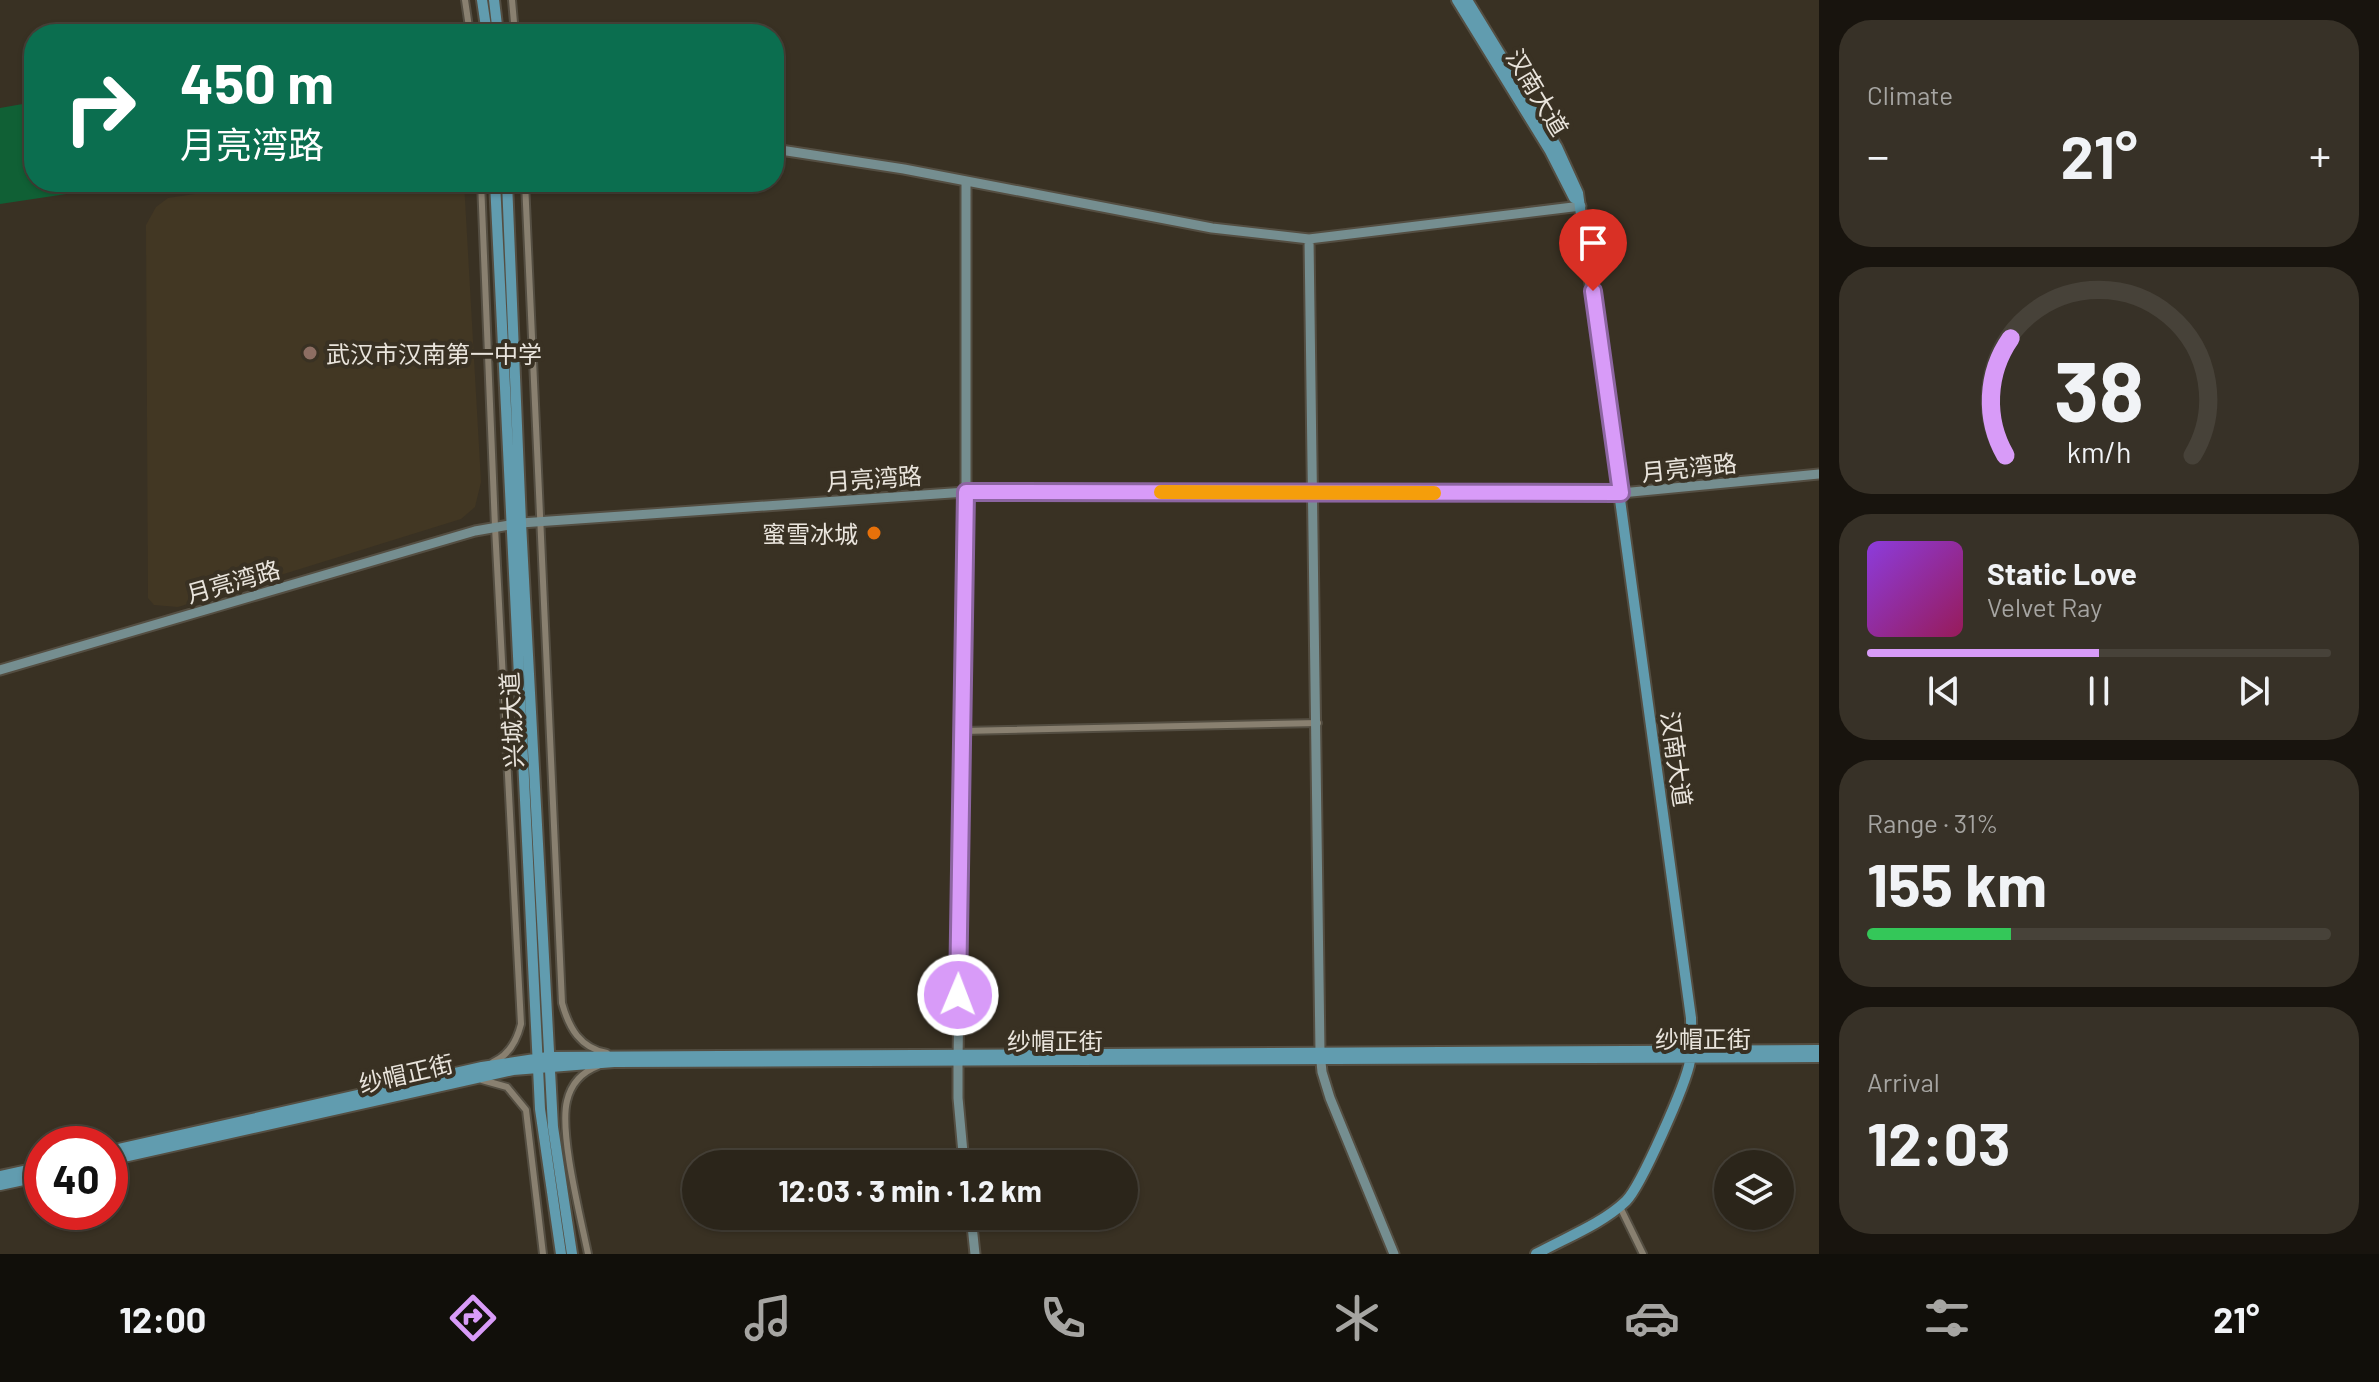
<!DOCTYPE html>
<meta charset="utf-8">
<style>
:root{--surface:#2b251a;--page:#373127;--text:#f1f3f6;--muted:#a6a5a2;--line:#474239;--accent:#d89bf8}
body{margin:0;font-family:Barlow,"Noto Sans SC",sans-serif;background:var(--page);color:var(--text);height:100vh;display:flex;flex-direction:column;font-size:30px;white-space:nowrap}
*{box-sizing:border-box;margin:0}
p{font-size:26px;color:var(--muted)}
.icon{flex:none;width:44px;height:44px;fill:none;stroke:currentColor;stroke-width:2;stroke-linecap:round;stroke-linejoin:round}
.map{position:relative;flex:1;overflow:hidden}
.side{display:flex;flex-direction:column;gap:20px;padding:20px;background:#18140e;width:560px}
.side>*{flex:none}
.guide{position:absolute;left:24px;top:24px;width:760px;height:168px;border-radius:32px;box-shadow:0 2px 6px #0004,0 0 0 2px var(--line);background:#0b6e4f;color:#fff;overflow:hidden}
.controls{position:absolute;left:1714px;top:1150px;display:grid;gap:16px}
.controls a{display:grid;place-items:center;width:80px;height:80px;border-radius:50%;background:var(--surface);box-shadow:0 2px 6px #0004,0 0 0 2px var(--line);font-size:40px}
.speed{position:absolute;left:24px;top:1126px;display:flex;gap:16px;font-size:40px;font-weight:700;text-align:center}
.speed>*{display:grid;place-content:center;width:104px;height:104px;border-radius:50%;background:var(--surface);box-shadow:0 2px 6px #0004,0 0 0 2px var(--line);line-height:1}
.speed .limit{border:12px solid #d22;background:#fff;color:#111}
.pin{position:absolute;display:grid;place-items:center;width:68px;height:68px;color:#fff;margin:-82px -34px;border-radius:50% 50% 50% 0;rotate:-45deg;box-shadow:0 0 8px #0007}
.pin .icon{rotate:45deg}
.me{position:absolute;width:88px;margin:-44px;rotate:1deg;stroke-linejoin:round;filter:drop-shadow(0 0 6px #0008)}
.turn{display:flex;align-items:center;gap:28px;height:168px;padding:0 24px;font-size:36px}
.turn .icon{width:104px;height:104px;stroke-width:2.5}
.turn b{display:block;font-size:56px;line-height:68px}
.big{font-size:60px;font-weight:700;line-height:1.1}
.side .widget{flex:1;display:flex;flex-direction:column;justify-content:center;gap:12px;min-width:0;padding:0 28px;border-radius:32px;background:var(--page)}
.side .dial{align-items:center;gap:0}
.dial svg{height:208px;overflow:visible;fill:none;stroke:var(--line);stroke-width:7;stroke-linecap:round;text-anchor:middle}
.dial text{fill:var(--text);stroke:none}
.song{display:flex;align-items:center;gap:24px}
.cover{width:96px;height:96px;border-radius:12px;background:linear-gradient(135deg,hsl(270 70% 55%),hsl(330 70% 35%))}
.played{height:8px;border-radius:4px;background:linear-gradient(90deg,var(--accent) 50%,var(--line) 50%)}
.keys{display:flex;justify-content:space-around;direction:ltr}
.heat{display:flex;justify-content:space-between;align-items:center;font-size:44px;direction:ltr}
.charge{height:12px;border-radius:6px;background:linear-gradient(90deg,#34c759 31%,var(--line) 0)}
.trip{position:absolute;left:682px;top:1150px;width:456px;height:80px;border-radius:40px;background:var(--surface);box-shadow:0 2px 6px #0004,0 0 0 2px var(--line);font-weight:700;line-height:80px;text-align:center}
.menu{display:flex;height:128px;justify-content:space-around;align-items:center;background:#110f0a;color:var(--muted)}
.menu .icon{width:56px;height:56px}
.menu .current{color:var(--accent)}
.menu b{font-size:36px;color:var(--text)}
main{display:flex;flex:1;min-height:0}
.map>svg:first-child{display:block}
.built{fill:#423723}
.green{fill:#106035}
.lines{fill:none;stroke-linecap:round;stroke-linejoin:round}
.street-casing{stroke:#544e42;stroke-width:10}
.secondary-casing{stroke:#544e42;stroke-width:13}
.primary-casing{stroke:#544e42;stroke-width:14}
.street{stroke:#898070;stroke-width:6}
.secondary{stroke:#758e90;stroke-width:9}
.primary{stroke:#619caf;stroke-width:10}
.route-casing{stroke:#8c65a1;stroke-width:20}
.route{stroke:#d89bf8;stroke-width:14}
.slow{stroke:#f59e0b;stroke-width:14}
.education-dot{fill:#8d6e63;stroke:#393123;stroke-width:3}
.food-dot{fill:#e8710a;stroke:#393123;stroke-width:3}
.labels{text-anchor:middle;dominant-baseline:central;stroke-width:8;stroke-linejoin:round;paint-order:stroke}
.street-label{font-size:24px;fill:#e9e4dc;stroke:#393123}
.poi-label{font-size:24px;fill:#e9e4dc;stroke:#393123;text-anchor:start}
</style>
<main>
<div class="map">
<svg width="1819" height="1254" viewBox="0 0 1819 1254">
<rect width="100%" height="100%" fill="#393123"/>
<path class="built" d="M275,182H464L481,482L475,507L461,519L178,607L154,605L148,598L146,225L156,207L168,198Z"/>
<path class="green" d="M34,102V182H146L0,204V108Z"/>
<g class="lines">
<g class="street-casing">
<path id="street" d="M465,0L470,34
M512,0L515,34
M481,182L495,527L521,1024C517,1040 510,1055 493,1062
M525,182L562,1003C569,1028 580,1048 607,1053
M962,731L1318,723
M482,1080L507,1087L526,1110L543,1254
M1620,1207L1643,1254
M588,1254C581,1219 559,1133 567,1101C571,1084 582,1072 598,1066"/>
</g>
<g class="secondary-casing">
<path id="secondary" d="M774,149L904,169L1212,228L1309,239L1581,206
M1309,239L1320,1052L1322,1072L1330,1098L1394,1254
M0,670L475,531L521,523L966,492L1621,493L1819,474
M964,1164L958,1098V1061L966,492V181
M971,1216L975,1254"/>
</g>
<g class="primary-casing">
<path id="primary" d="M482,0L487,34
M494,0L498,34
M1457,0L1550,151L1574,198
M1467,0L1557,147L1578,193L1691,1018C1691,1032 1693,1047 1690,1061C1686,1084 1641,1186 1626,1201C1602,1224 1565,1238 1536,1254
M495,182L540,1109L561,1254
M507,182L521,523L553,1127L572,1254
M110,1151L482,1067L548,1057L1819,1050
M110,1160L513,1070L614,1062L1819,1057
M0,1176L42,1167
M0,1185L42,1176"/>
</g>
<use href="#street" class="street"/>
<use href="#secondary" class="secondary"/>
<use href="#primary" class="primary"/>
</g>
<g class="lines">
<g class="route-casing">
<path id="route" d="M958,995L966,492L1621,493L1593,291"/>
</g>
<use href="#route" class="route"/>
<path class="slow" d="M1161,492L1434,493"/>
</g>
<circle class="education-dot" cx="310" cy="353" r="8"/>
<circle class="food-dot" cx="874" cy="533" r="8"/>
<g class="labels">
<g class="street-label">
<text transform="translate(1538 92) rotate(59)">汉南大道</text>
<text transform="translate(1689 467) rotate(-6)">月亮湾路</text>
<text transform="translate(874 478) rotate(-4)">月亮湾路</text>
<text transform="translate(233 581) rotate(-16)">月亮湾路</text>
<text transform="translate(511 720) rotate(-93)">兴城大道</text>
<text transform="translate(1677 759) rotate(82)">汉南大道</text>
<text x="1703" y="1038">纱帽正街</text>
<text x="1055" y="1040">纱帽正街</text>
<text transform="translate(406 1073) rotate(-13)">纱帽正街</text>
</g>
<g class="poi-label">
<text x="326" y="353">武汉市汉南第一中学</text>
<text x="858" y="533" text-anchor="end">蜜雪冰城</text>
</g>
</g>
</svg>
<div class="controls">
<a><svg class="icon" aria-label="layers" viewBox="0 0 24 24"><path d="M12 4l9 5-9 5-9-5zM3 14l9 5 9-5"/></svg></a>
</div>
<div class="speed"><div class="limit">40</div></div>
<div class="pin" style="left:1593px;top:291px;background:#d93025"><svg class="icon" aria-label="arrive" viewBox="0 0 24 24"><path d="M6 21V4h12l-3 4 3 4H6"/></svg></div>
<svg class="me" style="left:958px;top:995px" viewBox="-20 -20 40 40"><circle r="17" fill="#d89bf8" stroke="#fff" stroke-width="3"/><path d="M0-11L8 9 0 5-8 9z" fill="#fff"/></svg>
<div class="trip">12:03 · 3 min · 1.2 km</div>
<div class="guide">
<div class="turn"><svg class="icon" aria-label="right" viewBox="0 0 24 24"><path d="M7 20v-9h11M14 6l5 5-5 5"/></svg><div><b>450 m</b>月亮湾路</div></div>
</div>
</div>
<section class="side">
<div class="widget"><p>Climate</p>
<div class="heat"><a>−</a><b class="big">21°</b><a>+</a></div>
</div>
<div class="widget dial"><svg viewBox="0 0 100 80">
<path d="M14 69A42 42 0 1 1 86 69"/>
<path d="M14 69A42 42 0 0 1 16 24" stroke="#d89bf8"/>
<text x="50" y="56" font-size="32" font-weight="700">38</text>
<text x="50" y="72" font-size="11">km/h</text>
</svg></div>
<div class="widget">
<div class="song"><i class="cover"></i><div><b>Static Love</b><p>Velvet Ray</p></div></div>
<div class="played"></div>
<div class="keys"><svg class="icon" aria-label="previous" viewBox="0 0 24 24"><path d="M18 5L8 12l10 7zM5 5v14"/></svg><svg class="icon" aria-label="pause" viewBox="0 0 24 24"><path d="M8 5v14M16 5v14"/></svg><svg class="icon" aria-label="next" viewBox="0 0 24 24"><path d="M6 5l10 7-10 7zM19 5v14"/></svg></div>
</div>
<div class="widget"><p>Range · 31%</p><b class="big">155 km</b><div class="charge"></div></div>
<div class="widget"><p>Arrival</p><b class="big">12:03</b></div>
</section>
</main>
<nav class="menu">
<b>12:00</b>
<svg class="icon current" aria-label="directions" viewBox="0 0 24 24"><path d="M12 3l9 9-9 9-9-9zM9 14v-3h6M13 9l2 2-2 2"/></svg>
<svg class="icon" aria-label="music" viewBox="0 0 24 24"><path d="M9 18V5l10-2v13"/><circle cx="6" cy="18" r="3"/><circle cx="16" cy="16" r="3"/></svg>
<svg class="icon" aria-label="phone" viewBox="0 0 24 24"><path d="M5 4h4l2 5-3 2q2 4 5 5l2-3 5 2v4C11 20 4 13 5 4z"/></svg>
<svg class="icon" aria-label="climate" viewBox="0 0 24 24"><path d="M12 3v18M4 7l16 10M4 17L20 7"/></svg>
<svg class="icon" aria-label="car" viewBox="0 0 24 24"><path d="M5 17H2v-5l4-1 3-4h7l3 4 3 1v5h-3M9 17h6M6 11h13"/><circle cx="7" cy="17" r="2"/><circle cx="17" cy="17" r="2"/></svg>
<svg class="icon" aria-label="filters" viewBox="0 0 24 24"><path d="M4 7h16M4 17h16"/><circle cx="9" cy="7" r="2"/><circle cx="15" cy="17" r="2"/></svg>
<b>21°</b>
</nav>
